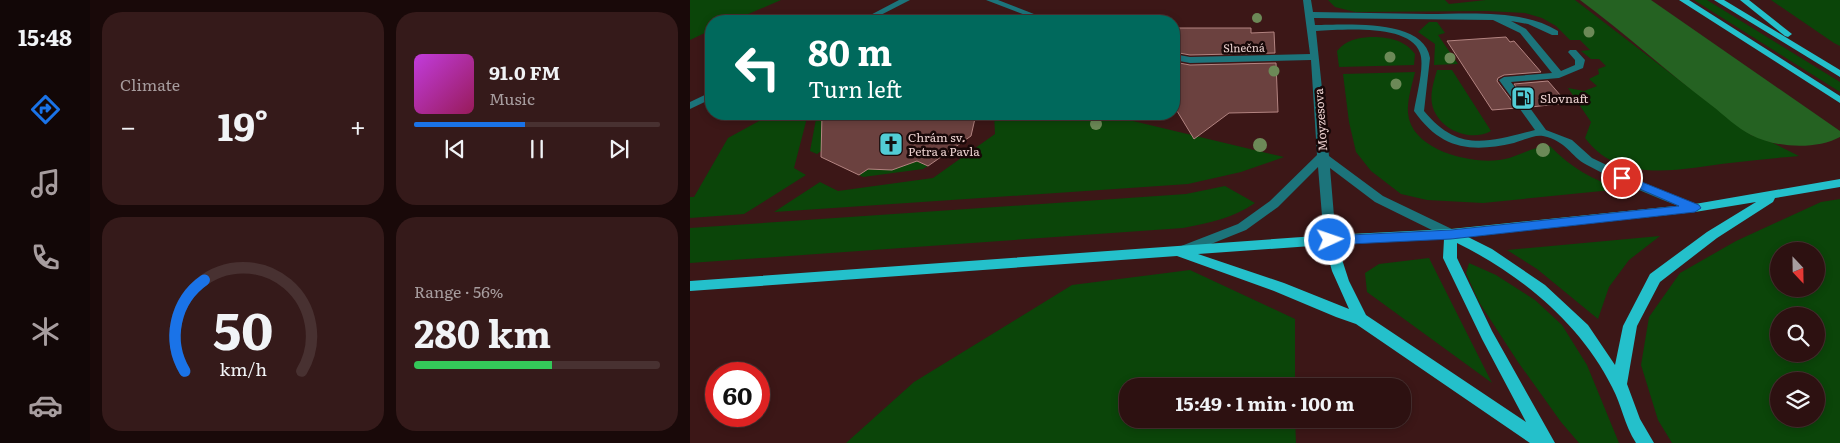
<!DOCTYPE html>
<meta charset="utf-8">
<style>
:root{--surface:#2d1111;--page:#351a1a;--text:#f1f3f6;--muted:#a79d9f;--line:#483131;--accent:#1a73e8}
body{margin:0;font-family:Literata,serif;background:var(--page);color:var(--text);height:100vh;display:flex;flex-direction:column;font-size:19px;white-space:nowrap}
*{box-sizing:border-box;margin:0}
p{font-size:16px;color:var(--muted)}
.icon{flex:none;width:28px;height:28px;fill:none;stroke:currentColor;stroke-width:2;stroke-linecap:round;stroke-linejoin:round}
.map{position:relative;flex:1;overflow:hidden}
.sheet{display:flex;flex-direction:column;gap:12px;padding:12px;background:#190909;width:600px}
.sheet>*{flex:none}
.hud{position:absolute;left:15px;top:15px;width:475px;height:105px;border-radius:20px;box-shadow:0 2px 8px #0003,0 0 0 1px var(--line);background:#00695c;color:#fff;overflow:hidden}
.needle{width:32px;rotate:158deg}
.tools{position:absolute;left:1080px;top:242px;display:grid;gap:10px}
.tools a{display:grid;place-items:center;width:55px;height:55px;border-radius:50%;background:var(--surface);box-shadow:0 2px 8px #0003,0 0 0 1px var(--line);font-size:25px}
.speed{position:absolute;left:15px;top:362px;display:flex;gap:10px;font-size:25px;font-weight:700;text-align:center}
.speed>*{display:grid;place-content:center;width:65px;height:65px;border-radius:50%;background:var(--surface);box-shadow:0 2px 8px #0003,0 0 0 1px var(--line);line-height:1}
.speed .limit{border:8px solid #d22;background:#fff;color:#111}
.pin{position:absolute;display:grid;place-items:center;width:42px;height:42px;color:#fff;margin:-21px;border:2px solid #fff;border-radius:50%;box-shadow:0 1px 5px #0007}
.me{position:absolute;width:55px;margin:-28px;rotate:87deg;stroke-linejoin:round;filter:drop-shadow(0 0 4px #0008)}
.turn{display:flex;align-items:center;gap:18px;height:105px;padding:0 20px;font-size:22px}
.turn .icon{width:65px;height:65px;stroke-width:2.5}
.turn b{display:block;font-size:35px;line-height:42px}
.big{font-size:38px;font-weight:700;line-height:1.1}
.sheet .widget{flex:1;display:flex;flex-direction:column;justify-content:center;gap:8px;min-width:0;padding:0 18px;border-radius:20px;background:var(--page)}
.sheet .dial{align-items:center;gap:0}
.dial svg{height:130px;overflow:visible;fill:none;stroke:var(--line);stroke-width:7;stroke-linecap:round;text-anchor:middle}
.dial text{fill:var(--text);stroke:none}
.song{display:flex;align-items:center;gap:15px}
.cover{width:60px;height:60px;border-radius:8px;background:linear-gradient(135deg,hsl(290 70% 55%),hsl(330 70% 35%))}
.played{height:5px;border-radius:2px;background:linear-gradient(90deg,var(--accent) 45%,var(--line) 45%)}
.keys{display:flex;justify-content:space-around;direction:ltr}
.heat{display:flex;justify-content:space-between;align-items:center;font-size:28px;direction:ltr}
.charge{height:8px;border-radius:4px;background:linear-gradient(90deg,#34c759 56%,var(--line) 0)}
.sheet .tiles{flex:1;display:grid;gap:12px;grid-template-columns:repeat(2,1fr)}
.trip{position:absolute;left:429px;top:378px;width:292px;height:50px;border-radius:20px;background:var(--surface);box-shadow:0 2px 8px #0003,0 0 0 1px var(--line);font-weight:700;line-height:50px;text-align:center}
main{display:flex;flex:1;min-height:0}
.dock{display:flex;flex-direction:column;width:90px;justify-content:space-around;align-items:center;background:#120707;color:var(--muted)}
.dock .icon{width:35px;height:35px}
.dock .active{color:var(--accent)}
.dock b{font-size:22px;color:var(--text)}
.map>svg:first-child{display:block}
.green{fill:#0b4509;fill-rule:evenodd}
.forest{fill:#256222}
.building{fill:#6b413f;stroke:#b38481}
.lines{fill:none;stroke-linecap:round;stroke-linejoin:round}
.minor{fill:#1c747b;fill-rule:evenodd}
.major{fill:#24c0cb;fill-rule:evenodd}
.tree{fill:#6c8957}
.route{fill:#1a73e8;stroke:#114b97}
.labels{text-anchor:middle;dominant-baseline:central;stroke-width:5;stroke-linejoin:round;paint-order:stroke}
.far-street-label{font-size:11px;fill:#ecd2d0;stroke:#180808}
.poi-label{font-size:12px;fill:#ecd2d0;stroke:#180808;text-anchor:start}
.street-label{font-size:12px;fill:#ecd2d0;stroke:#180808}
</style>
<main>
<nav class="dock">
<b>15:48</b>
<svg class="icon active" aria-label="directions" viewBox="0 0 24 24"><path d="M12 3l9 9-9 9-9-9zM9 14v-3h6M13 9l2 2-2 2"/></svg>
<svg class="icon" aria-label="music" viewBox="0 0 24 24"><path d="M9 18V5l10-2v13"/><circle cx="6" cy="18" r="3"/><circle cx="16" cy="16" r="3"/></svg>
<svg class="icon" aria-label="phone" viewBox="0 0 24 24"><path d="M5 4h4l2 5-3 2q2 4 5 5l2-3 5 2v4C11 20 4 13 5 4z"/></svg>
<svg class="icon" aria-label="climate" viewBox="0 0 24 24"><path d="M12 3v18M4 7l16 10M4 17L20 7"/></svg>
<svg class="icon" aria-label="car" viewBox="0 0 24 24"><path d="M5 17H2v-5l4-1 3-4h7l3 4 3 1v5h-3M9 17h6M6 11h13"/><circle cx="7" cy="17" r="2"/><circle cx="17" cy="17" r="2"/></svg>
</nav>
<section class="sheet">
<div class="tiles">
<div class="widget"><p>Climate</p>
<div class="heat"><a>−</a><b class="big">19°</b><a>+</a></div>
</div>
<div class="widget">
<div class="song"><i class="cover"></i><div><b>91.0 FM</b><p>Music</p></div></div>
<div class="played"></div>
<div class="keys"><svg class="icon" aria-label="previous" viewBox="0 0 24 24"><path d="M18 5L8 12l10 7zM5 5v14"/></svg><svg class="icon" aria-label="pause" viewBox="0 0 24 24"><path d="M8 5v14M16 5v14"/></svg><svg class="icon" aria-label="next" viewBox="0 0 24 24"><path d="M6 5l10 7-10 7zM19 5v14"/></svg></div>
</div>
<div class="widget dial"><svg viewBox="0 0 100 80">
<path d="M14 69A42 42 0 1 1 86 69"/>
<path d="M14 69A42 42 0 0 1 26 13" stroke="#1a73e8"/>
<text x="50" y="56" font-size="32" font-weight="700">50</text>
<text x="50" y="72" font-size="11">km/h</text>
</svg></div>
<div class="widget"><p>Range · 56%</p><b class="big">280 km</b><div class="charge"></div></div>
</div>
</section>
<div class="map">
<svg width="1150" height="443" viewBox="0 0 1150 443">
<rect width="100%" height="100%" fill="#3c1717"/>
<path class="green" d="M0,0H91L42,21H21V30L0,40Z
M638,0H755L759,4L796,0H885L1061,135L1083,143L1109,156C1086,158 1063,160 1040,163C990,169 930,185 895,138L901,122L878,88L894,91L907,86L899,79L909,74L908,69L916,66L909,59H901L891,51L900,50L890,40H880L866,26L852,18L835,13L797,11L665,12L645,7Z
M1004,0H1017L1150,82V92Z
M1081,0H1150V46L1144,43Z
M739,22H747L755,33L748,35L768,64L744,65L745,44L728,32Z
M680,37C697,37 714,39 725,54L724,65L649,67L647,51C656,40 667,38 680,37Z
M747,70H762L801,131C780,143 747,129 742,104C740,93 744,81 747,70Z
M725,72C722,85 717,100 718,113C721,150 780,164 809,160C827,158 842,146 860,146C880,167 904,181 932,189L793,203L737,200L711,194L681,171L666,152L659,122L653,74Z
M82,114H118L104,168L116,175L54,214L0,218V197H4L38,138Z
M304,114H425L443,121L594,157L551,172L498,184L84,212L130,182L148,191L243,178L305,134Z
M128,118L141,125L131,137L132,143L137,147L127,154L120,151L126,119Z
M226,161L238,166L233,169L173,177L169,175L179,169L202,170Z
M535,186L565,203C543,218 520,223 493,228L0,263V228L496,194Z
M1150,199V443H982L968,420L951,365L959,317L990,273L1046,241L1131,202ZM1089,251H1126V289H1089ZM1089,316H1126V354H1089ZM1089,381H1126V419H1089Z
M970,236L939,260L919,287L908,319L847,269L817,250Z
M739,258L802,383L677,292L675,273L689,264Z
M779,263L806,275L845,300L872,325L897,365L929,443H889L871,422L828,362L789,302L776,273Z
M500,270L605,319V386H438V419H605L606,443H156L224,382L382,285Z"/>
<path class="forest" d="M890,0H961L1150,131V137C1126,150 1086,148 1061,135C1047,128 1034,115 1021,105C977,72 935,33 890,0Z"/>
<path class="building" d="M484,28H561V33L584,32L585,53L500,55L484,52Z
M816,37L820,42L824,41L851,72L814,75L808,78L807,81L827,108L802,110L757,41Z
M484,62L500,65L586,63L588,112L539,113L504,139L484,106Z
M858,81L877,103L841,107L824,84Z
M132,114H286L281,136L238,166L227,161L202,170L178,169L169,175L131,157Z"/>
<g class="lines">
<path class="minor" d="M209,0H220L179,21H169Z
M296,0H308L362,21H351Z
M613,0H621L623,12C661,13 699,13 738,14C779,14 832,9 868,31V35H862L838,24L821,21L836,29L871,71L885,65V60L878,52L880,50H886L895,60L893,68L869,78L821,82L856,130L882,140L902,158L954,183L1009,205L1011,208L1005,212L1001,211C965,197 930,183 897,165C880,156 877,141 853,136C845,134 832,141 824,143C780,153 751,149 724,111C726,97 735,66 730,53C720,23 651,30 626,31L639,156L693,196L766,231L767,234L766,237H756L685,202L640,168L646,240L645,243H635L634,240L628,167L588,207L556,230L496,254H486L484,251L486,248L548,224L580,201L627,155L621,60L500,63L484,60V54L500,57L620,54ZM624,18L803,20L830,33L862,73L814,77L809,80L845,130C798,142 769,153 734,111L740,58C734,18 654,25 625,25Z
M21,92V99L0,109V102Z"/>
<path class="major" d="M989,0H999L1150,96V103Z
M1024,0H1034L1150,70V77Z
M1050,0H1059L1102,34L1098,37L1095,36Z
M1150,179V187L1085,198L1083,202L1027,238L970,282L947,326L937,384L950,419L964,443H946C934,424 932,406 922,387C890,323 830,274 767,243V258L802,331L865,443H840L666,324L646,317L584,291L487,256L0,291V281L640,235L761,229L1005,204ZM1066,202L1017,232L960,274L933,326L925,365L898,325L855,285L802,249L778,237L1005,212ZM754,239L753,258L792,339L836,422L676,315L659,281L647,244ZM635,245L642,271L659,309L594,283L508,254Z"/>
</g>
<g class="tree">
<circle cx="567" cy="18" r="5"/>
<circle cx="899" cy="32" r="5.5"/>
<circle cx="700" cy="57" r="5.5"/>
<circle cx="760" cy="58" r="5.5"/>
<circle cx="584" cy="71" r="5.5"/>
<circle cx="706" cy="84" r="5.5"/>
<circle cx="406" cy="124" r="6"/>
<circle cx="570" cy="145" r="7"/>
<circle cx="853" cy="150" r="7"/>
</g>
<path class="route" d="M932,174L1009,205L1011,208L1005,212L761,239L640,245L634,240L640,236L761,230L989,206L929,180L927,178L929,175Z"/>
<defs>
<g id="fuel-square" transform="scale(1.25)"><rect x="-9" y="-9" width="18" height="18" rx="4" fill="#52ccd5" stroke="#180808"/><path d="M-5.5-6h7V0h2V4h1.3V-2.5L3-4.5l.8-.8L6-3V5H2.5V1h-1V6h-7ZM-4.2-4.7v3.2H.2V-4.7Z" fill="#111"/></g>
<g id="church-square" transform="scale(1.25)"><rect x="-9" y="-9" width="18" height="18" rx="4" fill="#52ccd5" stroke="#180808"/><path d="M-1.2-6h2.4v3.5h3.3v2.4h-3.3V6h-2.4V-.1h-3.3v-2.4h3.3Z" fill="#111"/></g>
</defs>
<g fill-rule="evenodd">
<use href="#fuel-square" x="833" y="98"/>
<use href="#church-square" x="201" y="144"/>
</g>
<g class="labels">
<g class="far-street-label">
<text transform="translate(554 47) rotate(-1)">Slnečná</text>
</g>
<g class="poi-label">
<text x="850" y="98">Slovnaft</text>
<text x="218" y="137">Chrám sv.<tspan x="218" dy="14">Petra a Pavla</tspan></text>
</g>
<g class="street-label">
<text transform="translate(630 120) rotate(-94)">Moyzesova</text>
</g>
</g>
</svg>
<div class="tools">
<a><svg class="needle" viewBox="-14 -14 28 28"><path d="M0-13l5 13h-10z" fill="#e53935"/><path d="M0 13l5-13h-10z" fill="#a79d9f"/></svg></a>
<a><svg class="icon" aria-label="search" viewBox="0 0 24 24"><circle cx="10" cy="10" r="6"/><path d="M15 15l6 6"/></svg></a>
<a><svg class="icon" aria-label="layers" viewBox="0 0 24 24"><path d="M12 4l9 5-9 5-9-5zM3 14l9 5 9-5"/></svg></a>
</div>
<div class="speed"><div class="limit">60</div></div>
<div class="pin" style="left:932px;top:178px;background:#d93025"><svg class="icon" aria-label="arrive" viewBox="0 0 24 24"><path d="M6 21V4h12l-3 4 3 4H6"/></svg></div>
<svg class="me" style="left:640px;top:240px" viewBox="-20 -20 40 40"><circle r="17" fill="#1a73e8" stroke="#fff" stroke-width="3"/><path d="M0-11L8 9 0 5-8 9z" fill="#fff"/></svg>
<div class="trip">15:49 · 1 min · 100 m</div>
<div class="hud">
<div class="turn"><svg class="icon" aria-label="left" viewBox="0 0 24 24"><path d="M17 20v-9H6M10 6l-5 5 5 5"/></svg><div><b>80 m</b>Turn left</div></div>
</div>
</div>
</main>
